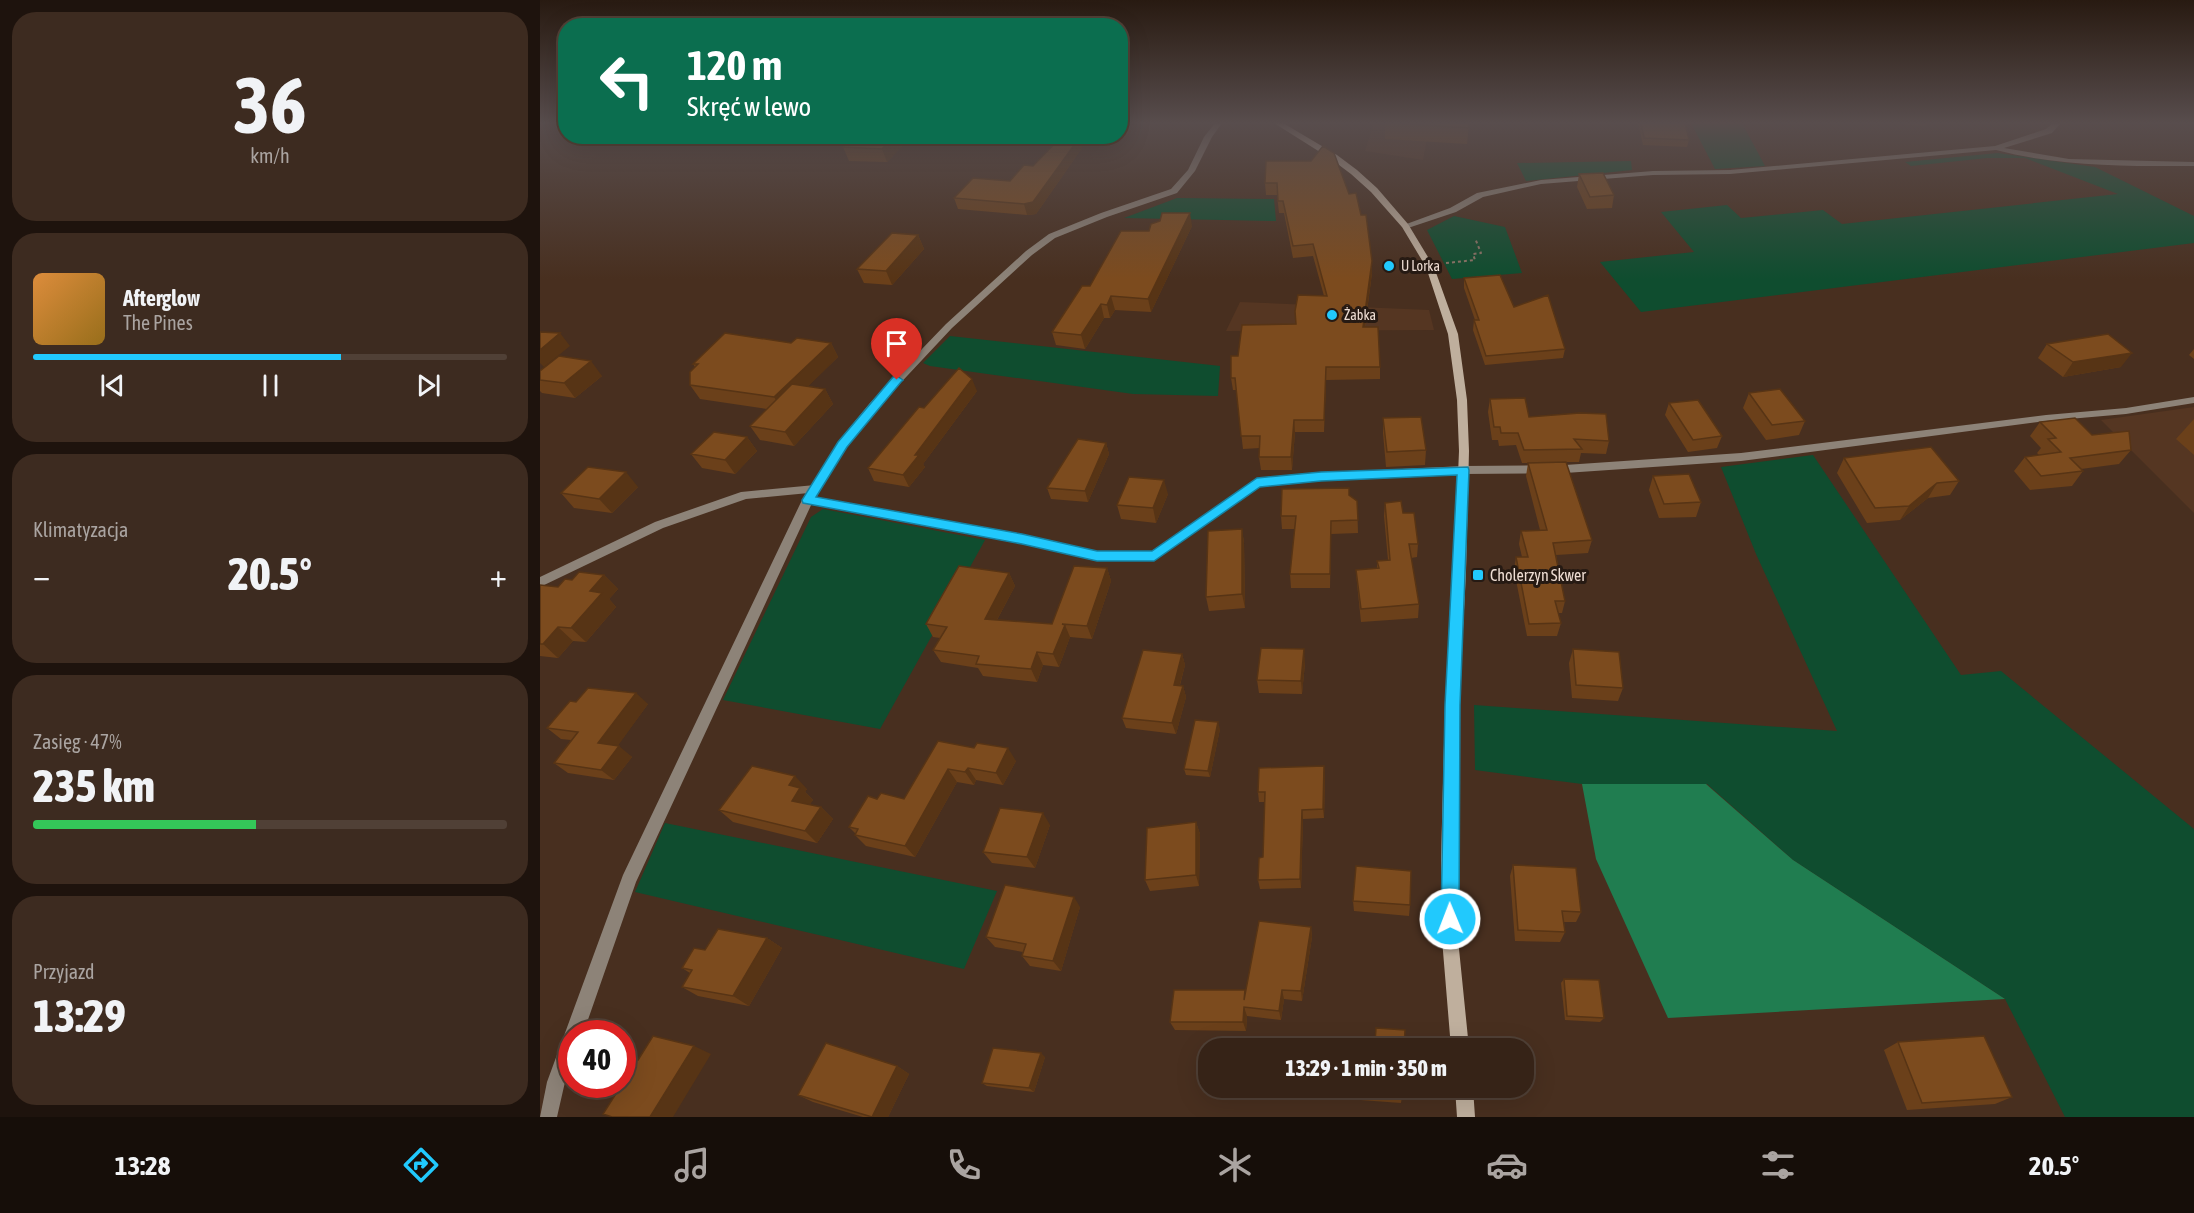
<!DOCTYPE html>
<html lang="pl">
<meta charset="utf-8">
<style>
:root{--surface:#362317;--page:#3d2b20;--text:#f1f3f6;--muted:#aaa4a1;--line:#504036;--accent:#21c9fd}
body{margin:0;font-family:"Asap Condensed",sans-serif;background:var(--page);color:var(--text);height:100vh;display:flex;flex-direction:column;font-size:22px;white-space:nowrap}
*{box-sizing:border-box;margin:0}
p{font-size:20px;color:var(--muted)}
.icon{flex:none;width:33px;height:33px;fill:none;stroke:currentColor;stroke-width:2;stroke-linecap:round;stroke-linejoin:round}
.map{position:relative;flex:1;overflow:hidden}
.side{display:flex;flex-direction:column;gap:12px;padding:12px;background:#1e130d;width:540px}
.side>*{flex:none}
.guide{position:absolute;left:18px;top:18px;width:570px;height:126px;border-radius:24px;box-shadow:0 6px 24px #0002,0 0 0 2px var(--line);background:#0b6e4f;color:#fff;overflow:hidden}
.speed{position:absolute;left:18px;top:1020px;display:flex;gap:12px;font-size:30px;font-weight:700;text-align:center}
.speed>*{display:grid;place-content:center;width:78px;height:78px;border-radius:50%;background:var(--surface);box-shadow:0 6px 24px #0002,0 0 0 2px var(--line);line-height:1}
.speed .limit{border:9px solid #d22;background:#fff;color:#111}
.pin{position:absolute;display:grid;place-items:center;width:51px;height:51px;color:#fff;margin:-62px -26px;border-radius:50% 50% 50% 0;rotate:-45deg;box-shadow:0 0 6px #0007}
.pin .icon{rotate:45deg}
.me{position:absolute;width:66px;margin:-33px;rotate:359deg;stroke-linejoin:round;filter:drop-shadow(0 0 4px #0008)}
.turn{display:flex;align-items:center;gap:21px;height:126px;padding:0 30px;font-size:27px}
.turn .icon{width:78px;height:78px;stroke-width:2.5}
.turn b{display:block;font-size:42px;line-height:51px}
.big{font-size:45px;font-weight:800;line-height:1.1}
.side .widget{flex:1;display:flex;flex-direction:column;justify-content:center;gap:9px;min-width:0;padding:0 21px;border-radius:24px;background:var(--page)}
.side .dial{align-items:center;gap:0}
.dial b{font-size:78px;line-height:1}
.song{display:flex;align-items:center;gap:18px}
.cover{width:72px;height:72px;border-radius:9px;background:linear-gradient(135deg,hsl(30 70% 55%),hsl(40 70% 35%))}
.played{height:6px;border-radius:3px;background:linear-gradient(90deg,var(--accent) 65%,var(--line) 65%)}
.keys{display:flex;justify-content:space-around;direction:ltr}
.heat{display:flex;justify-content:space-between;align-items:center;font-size:33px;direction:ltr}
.charge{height:9px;border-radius:4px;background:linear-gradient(90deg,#34c759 47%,var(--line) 0)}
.trip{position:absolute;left:658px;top:1038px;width:336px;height:60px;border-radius:24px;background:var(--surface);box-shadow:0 6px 24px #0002,0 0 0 2px var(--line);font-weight:800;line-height:60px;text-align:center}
.tab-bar{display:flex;height:96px;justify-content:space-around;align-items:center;background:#160e09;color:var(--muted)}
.tab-bar .icon{width:42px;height:42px}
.tab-bar .active{color:var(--accent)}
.tab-bar b{font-size:27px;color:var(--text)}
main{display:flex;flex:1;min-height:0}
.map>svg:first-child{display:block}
.built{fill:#553622}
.green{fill:#0f4d2f}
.forest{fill:#207d50}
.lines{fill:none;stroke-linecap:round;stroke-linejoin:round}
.path{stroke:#8a7466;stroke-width:2;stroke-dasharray:3 3;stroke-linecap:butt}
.lane{fill:#8d8378;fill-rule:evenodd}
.street{fill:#8d8378;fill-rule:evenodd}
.secondary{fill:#bfaf9d;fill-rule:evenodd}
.wall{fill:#6b401a}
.shaded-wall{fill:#573415}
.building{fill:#7c4b1e;stroke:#573415;stroke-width:1.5}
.route{fill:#21c9fd;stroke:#1583a4;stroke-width:1.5}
.poi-dot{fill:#21c9fd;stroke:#261a13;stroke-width:2}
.labels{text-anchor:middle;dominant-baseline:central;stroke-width:6;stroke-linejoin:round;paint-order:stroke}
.far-poi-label{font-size:14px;fill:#eeddd3;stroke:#261a13;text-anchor:start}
.poi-label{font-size:16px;fill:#eeddd3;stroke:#261a13;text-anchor:start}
</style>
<main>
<section class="side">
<div class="widget dial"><b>36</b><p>km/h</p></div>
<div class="widget">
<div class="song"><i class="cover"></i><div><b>Afterglow</b><p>The Pines</p></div></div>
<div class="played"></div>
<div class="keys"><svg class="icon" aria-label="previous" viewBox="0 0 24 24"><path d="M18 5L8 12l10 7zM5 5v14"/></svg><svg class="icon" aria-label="pause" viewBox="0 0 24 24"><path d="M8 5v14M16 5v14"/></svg><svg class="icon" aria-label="next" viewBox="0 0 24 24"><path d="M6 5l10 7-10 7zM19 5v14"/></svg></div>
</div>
<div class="widget"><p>Klimatyzacja</p>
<div class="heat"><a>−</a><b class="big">20.5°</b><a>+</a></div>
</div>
<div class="widget"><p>Zasięg · 47%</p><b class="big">235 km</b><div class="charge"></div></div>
<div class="widget"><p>Przyjazd</p><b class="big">13:29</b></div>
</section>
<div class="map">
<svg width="1654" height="1117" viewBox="0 0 1654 1117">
<rect width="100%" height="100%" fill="#482f1f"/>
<path class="built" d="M834,123H890L883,160L825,151Z
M700,302L889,310L894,330L686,331Z
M1654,407V513L1561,420Z"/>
<path class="green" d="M1151,123H1202L1225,166L1175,169Z
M1458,153L1555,167L1654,216V243L1101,312L1060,262L1154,252L1121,212L1187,205L1201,218L1283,210L1302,224L1578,194L1485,158H1447L1371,166L1365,162Z
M1091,161L1092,170L986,181L977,163Z
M637,198L734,199L736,221L584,218Z
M914,216L965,227L982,273L912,279L887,230Z
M410,336L680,366L678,396L593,394L390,366L383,363Z
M1273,455L1421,675L1461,671L1654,829V1117H1525L1465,999L1253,860L1167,784H1042L935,770L934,705L1297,731L1216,554L1181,467Z
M283,509L445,540L340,729L183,700L271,517Z
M125,823L457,891L424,969L95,892Z"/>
<path class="forest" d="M1042,784H1166L1253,860L1465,999L1128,1018L1056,859Z"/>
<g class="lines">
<path class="path" d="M906,263L935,260L933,254L941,253L935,238"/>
<path class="lane" d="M923,466L929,470L923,474L781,481L719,487L614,561H557L482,543L268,504L262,500L268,496L482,535L557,551H612L716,479L781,473Z
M275,485L279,486L281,489L279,492L206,499L123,528L0,587V577L115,522L201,492Z"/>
<path class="street" d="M675,123H682L672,137L655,171L637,193L567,217L515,238L492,255L412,328L338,407L307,447L273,501L96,882L43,1034H32V1064L25,1082L17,1117H0L7,1082L83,875L262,500L299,441L330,403L406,324L486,251L509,234L561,213L631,189L648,170L664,137Z
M1513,123H1521L1512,133L1464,148L1529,159L1654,162V166C1587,166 1521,167 1456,150L1190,174L1113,175L1001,184L943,197L916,212L868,228L861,226L910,208L937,193L1001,180L1113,171L1190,170L1455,146L1506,129Z
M1654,397V403L1586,414L1506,421L1201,461L1025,473L923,474L917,470L923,466L1025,465L1201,453L1506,415L1586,408Z"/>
<path class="secondary" d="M734,123H743L797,155L817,170L837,188L868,224L894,267L918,334L927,400L929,451L926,572L919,705L917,861L918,939L929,1048H911L902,939L901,861L905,705L914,572L919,451L917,400L908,334L886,267L862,227L831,192L811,174L791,159Z
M915,1088H933L935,1117H917Z"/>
</g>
<path class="wall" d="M845,123H929L927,144L845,139Z
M1098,123H1145L1149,140L1147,147L1103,145Z
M1357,123H1388L1386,126L1357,124Z
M372,136L347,162L309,161L303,147Z
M542,148L496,214L487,215L418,209L414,198L470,181L493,166Z
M726,161L832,261V273L825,327L840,367V379L786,380L784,432H755L752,470H721L719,457L720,448L703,449L696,390H693L691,378L698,356L756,324L784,296L773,256L753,258L744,213H739L737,195H726L725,183Z
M1039,174L1074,195L1072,208L1047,209L1037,187Z
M652,226L611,312L575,310L570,318H564L545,349L516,345L512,332L550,286L609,231Z
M378,235L384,249L352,285L324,283L317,269Z
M924,278L974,307L1025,349L1023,358L945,365L933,330L934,320H935L924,288Z
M251,343H291L298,357L268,386L285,389L293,404L254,446L220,440L210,426L227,409L160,399L150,385L155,367L153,364Z
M1507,344L1581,367L1523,377L1498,358Z
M1654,349V359L1649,355Z
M0,371L62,376L35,398L2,393L0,391Z
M437,391L383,464L385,467L369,487L334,481L328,468L384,408Z
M1209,393L1265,421L1259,435L1226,440L1203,408Z
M950,399L989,417L1069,441L1066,454L1041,453L1039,462H1023L1052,540L1048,553L1016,555L1025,601L1022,613H1018L1021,623L1017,636H987L974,570L976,557H982L979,544L981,531L1000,530L986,476L988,463H982L976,445L959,446L958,440H952L948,412Z
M1129,403L1182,436L1177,448L1148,452L1125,415Z
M843,418L886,450L885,465L846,467L843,433Z
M1654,419V455L1636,439Z
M1500,422L1552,435L1591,450L1579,464L1541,469L1543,471L1532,486L1490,490L1474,471L1485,457L1499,455L1497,453L1501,448L1490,436Z
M207,437L217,451L195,474L162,468L151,454Z
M566,443L569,454L548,502L511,499L507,488Z
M1304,458L1419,481L1410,495L1388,498L1360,520L1327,523L1297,473Z
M1113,476L1161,502L1156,517L1119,518L1109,490Z
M98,487L72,513L34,508L21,493Z
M628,494L616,523L581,519L577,505Z
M809,495L817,501L818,533L791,534L790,588H751L750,574L755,529H742L741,516Z
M845,503L863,513L878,544L877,557L871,558L879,604L878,618L821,622L817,583L816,570L837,568V561L848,560L844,516Z
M702,529L704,543L705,608L669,611L666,597Z
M567,568L571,581L552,639L530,637L519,667L503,665L497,682L443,676L438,668L401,662L393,650L400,638L393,637L386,624L469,573L475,586L457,620L512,624Z
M64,575L78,589L69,599L76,607L46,642L33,641L18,658L0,656V585L18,587Z
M1033,649L1083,688L1078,701L1032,698L1029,663Z
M642,654L645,665L640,685L643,686L646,697L636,734L586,728L582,718Z
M765,663L762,694L719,693L717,680Z
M36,702L108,704L77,746L92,757L74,780L28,773L14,763L31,740L21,739L7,728Z
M680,729L670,777L646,775L644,769Z
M434,748L476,761L463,785L436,780L434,785L417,782L375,857L326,846L315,835L316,834L309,827L337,799H364Z
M785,776L784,818L763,819L761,888L720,889L718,880L723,857L725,802H719L718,792Z
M267,789L265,792L273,800L269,805L281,807L293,819L277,843L193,822L179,810Z
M656,822L660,834L659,886L610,891L605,880Z
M510,825L495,868L452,863L443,852Z
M973,865L1041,912L1036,922H1024L1025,932L1020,942L975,941L970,876Z
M813,901L870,905L869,916L814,911Z
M540,907L521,971L490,966L482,956L483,952L455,947L446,937Z
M771,927L772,937L762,1001L744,999L741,1020L707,1016L706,1031L635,1030L630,1022L706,993Z
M227,938L242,948L209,1006L158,996L142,987L150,973L142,968Z
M1024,979L1064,1018L1060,1022L1025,1020L1021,983Z
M1358,1042L1472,1097L1455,1104L1367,1110L1344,1050Z
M505,1057L494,1092L447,1086L442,1083Z
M357,1066L369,1074L348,1117H323L273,1102L258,1095Z
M765,1088L862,1096L861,1103L766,1096Z"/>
<path class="shaded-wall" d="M354,136H372L347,162L342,149Z
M540,137L542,148L496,214L487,215L484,204Z
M650,213L652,226L611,312L608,299Z
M378,235L384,249L352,285L346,271Z
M832,261V273L823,340V327Z
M571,296L575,310L570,318L567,305Z
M561,304L564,318L545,349L541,335Z
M20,333L30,346L4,367L0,363V350Z
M291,343L298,357L243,411L234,397Z
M1592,353L1581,367L1523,377L1533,362Z
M51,361L62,376L35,398L24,383Z
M786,367V380L784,432V420Z
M432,379L437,391L383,464L385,467L369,487L363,475L375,455Z
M285,389L293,404L254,446L245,432Z
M754,420L755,432L752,470L751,457Z
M207,437L217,451L195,474L185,460Z
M566,443L569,454L548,502L545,491Z
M86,472L98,487L72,513L59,499Z
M624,480L628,494L616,523L613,508Z
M1397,483L1388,498L1360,520L1369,506Z
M702,529L704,543L705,608L702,594Z
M567,568L571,581L552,639L547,626Z
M469,573L475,586L451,631L445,619Z
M64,575L78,589L69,599L76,607L46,642L31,628L50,591Z
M525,625L530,637L519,667L513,654Z
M18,627L33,641L18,658L3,644Z
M764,649L765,663L762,694L761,681Z
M497,652L503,665L497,682L491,669Z
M642,654L645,665L637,695L634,685Z
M643,686L646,697L636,734L632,723Z
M96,693L108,704L72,754L58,743Z
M678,722L680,729L670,777L668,771Z
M79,746L92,757L74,780L61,770Z
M468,748L476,761L463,785L456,773Z
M784,766L785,776L784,818L783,809Z
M428,768L436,780L434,785L425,772Z
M408,769L417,782L375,857L365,846Z
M255,776L267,789L265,792L273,800L264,813L252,801L249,785Z
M281,807L293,819L277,843L265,831Z
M762,810L763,819L761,888L760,879Z
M503,813L510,825L495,868L487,857Z
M656,822L660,834L659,886L656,875Z
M534,897L540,907L521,971L513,961Z
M771,927L772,937L762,1001L761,991Z
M227,938L242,948L209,1006L193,996Z
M742,990L744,999L741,1020L739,1011Z
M704,1007L707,1016L706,1031L703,1022Z
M154,1046L171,1054L133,1117H110Z
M501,1053L505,1057L494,1092L489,1088Z
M357,1066L369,1074L348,1117H332Z"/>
<path class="building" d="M855,123H929L928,128Z
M1101,123H1145L1149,140L1104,138Z
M315,136H354L342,149L303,147Z
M522,136H539L540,137L493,202L484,204L414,198L433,178L470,181L484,165L493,166Z
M783,146L794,153L809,194L816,193L821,215H826L832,261L823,327H838L840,367H786L784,420H754L751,457H719L720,436H701L695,378H691V356H698L702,325L756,324L755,311L758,295L787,296L773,244L753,246L743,201H738L737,183H725L726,161H771Z
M1063,173L1074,195L1050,197L1039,174Z
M622,213H650L608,299L571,296L567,305L561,304L541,335L512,332L542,286H550L581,231H609L611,224L620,221Z
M352,233L378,235L346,271L317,269Z
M960,275L974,307L1008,295L1025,349L946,356L934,320H939L924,278Z
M0,332L20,333L0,350Z
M185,333L251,343L257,338L291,343L234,397L150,385V372L158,364H153Z
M1568,334L1592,353L1533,362L1507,344Z
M19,356L51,361L24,383L0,380V371Z
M419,368L432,379L375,455H379L363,475L328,468L379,407L384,408Z
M252,384L285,389L245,432L210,426Z
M1240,389L1265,421L1232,425L1209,393Z
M985,398L989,417L1040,413L1066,414L1069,441L1034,439L1042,449L984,450L978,433H961L960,427H954L950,399Z
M1158,400L1182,436L1153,440L1129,403Z
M881,417L886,450L847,452L843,418Z
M1535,418L1552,435L1589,431L1591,450L1530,458L1543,471L1501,476L1485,457L1521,452L1508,439L1516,438L1500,422Z
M174,432L207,437L185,460L151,454Z
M538,439L566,443L545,491L507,488Z
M1391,447L1419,481L1397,483L1369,506L1335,508L1304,458Z
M1026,462L1052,540L1013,543L1025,601H1015L1021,623L989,624L976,557H988L981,531L1007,530L988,463Z
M48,467L86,472L59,499L21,493Z
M1149,474L1161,502L1124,504L1113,476Z
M589,477L624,480L613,508L577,505Z
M809,488V495L817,501L818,520L791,521L790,574H750L756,516H741L742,489Z
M861,501L863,513H874L878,544H869L879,604L821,609L816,570L839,568L837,561L850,560L845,503Z
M702,529V594L666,597L668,531Z
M419,566L469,573L445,619L512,624L534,566L567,568L547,626L522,624L525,625L513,654L497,652L491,669L436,664L439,656L393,650L407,627L386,624Z
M39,572L64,575L50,591L62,593L31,628L18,627L3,644H0V585L18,587L25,579L32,580Z
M721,648L764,649L761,681L717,680Z
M1033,649L1079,652L1083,688L1036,685Z
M603,650L642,654L634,685L643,686L632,723L582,718Z
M48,688L96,693L58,743L79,746L61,770L14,763L38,732L7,728L30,701L36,702Z
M655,720L678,722L668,771L644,769Z
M398,741L434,748L437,743L468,748L456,773L428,768L425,772L408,769L365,846L315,835L318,829L309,827L328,796L337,799L341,793L364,799Z
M212,766L255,776L249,785L260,788L252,801L281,807L265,831L179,810Z
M784,766L783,809L762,810L760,879L718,880L719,858L723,857L725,792H718L719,768Z
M460,808L503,813L487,857L443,852Z
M656,822V875L605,880L607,828Z
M973,865L1036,868L1041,912L1022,911L1025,932L978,930Z
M816,866L871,871L870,905L813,901Z
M465,885L534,897L513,961L482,956L486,944L446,937Z
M719,921L771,927L761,991L742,990L739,1011L704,1007L703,1022H630L634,990H705L704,1000Z
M178,929L227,938L193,996L142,987L152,970L142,968L154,948L165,950Z
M1024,979L1059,980L1064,1018L1027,1016Z
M836,1028L865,1030L864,1048H769L770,1037L835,1043Z
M113,1036L154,1046L110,1117H72L63,1114L84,1081H82V1058L84,1056L98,1060Z
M1444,1036L1472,1097L1382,1103L1358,1042Z
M286,1043L357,1066L332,1117L258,1095Z
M453,1048L501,1053L489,1088L442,1083Z
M765,1088H862V1096Z"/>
<linearGradient id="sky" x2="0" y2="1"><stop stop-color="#281a11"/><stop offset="0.44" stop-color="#584d4d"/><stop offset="1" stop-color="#584d4d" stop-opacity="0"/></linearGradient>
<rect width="1654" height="279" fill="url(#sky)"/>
<path class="route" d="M357,376L363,380L361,382L307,447L276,497L482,534L557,551H612L717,478L781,472L928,467L929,470L920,705L919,919L916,926L910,928L903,926L901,919L905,705L917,475L781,481L720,487L614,561H557L482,544L263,503L262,500L298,442L353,377Z"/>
<g class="poi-dot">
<circle cx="849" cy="266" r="6"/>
<circle cx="792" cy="315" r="6"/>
<rect x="932" y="569" width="12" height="12" rx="3"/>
</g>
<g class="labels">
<g class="far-poi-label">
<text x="861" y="266">U Lorka</text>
<text x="804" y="315">Żabka</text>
</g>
<g class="poi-label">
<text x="950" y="575">Cholerzyn Skwer</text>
</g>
</g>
</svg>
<div class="speed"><div class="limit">40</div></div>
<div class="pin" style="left:357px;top:380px;background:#d93025"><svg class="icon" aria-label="arrive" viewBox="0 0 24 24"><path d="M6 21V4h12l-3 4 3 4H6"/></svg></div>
<svg class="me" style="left:910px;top:919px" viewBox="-20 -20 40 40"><circle r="17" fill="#21c9fd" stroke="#fff" stroke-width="3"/><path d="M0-11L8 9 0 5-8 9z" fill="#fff"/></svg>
<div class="trip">13:29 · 1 min · 350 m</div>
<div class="guide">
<div class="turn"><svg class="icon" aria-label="left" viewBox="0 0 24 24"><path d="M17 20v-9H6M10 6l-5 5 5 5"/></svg><div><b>120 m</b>Skręć w lewo</div></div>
</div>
</div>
</main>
<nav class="tab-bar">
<b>13:28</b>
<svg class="icon active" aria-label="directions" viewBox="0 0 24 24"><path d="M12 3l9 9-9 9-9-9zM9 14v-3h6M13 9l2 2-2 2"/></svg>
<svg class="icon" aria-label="music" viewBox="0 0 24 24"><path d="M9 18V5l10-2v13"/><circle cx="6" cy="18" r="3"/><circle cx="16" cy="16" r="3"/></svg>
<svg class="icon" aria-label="phone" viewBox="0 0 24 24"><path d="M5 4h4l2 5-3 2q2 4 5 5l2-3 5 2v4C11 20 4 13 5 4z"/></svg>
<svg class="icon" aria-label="climate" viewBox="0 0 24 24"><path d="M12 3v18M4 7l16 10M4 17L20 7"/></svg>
<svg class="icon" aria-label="car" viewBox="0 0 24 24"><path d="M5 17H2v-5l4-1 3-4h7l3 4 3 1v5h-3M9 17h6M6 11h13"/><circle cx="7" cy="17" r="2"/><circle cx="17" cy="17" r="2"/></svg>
<svg class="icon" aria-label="filters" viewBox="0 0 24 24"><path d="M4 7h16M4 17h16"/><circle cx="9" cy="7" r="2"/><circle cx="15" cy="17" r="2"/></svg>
<b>20.5°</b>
</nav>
